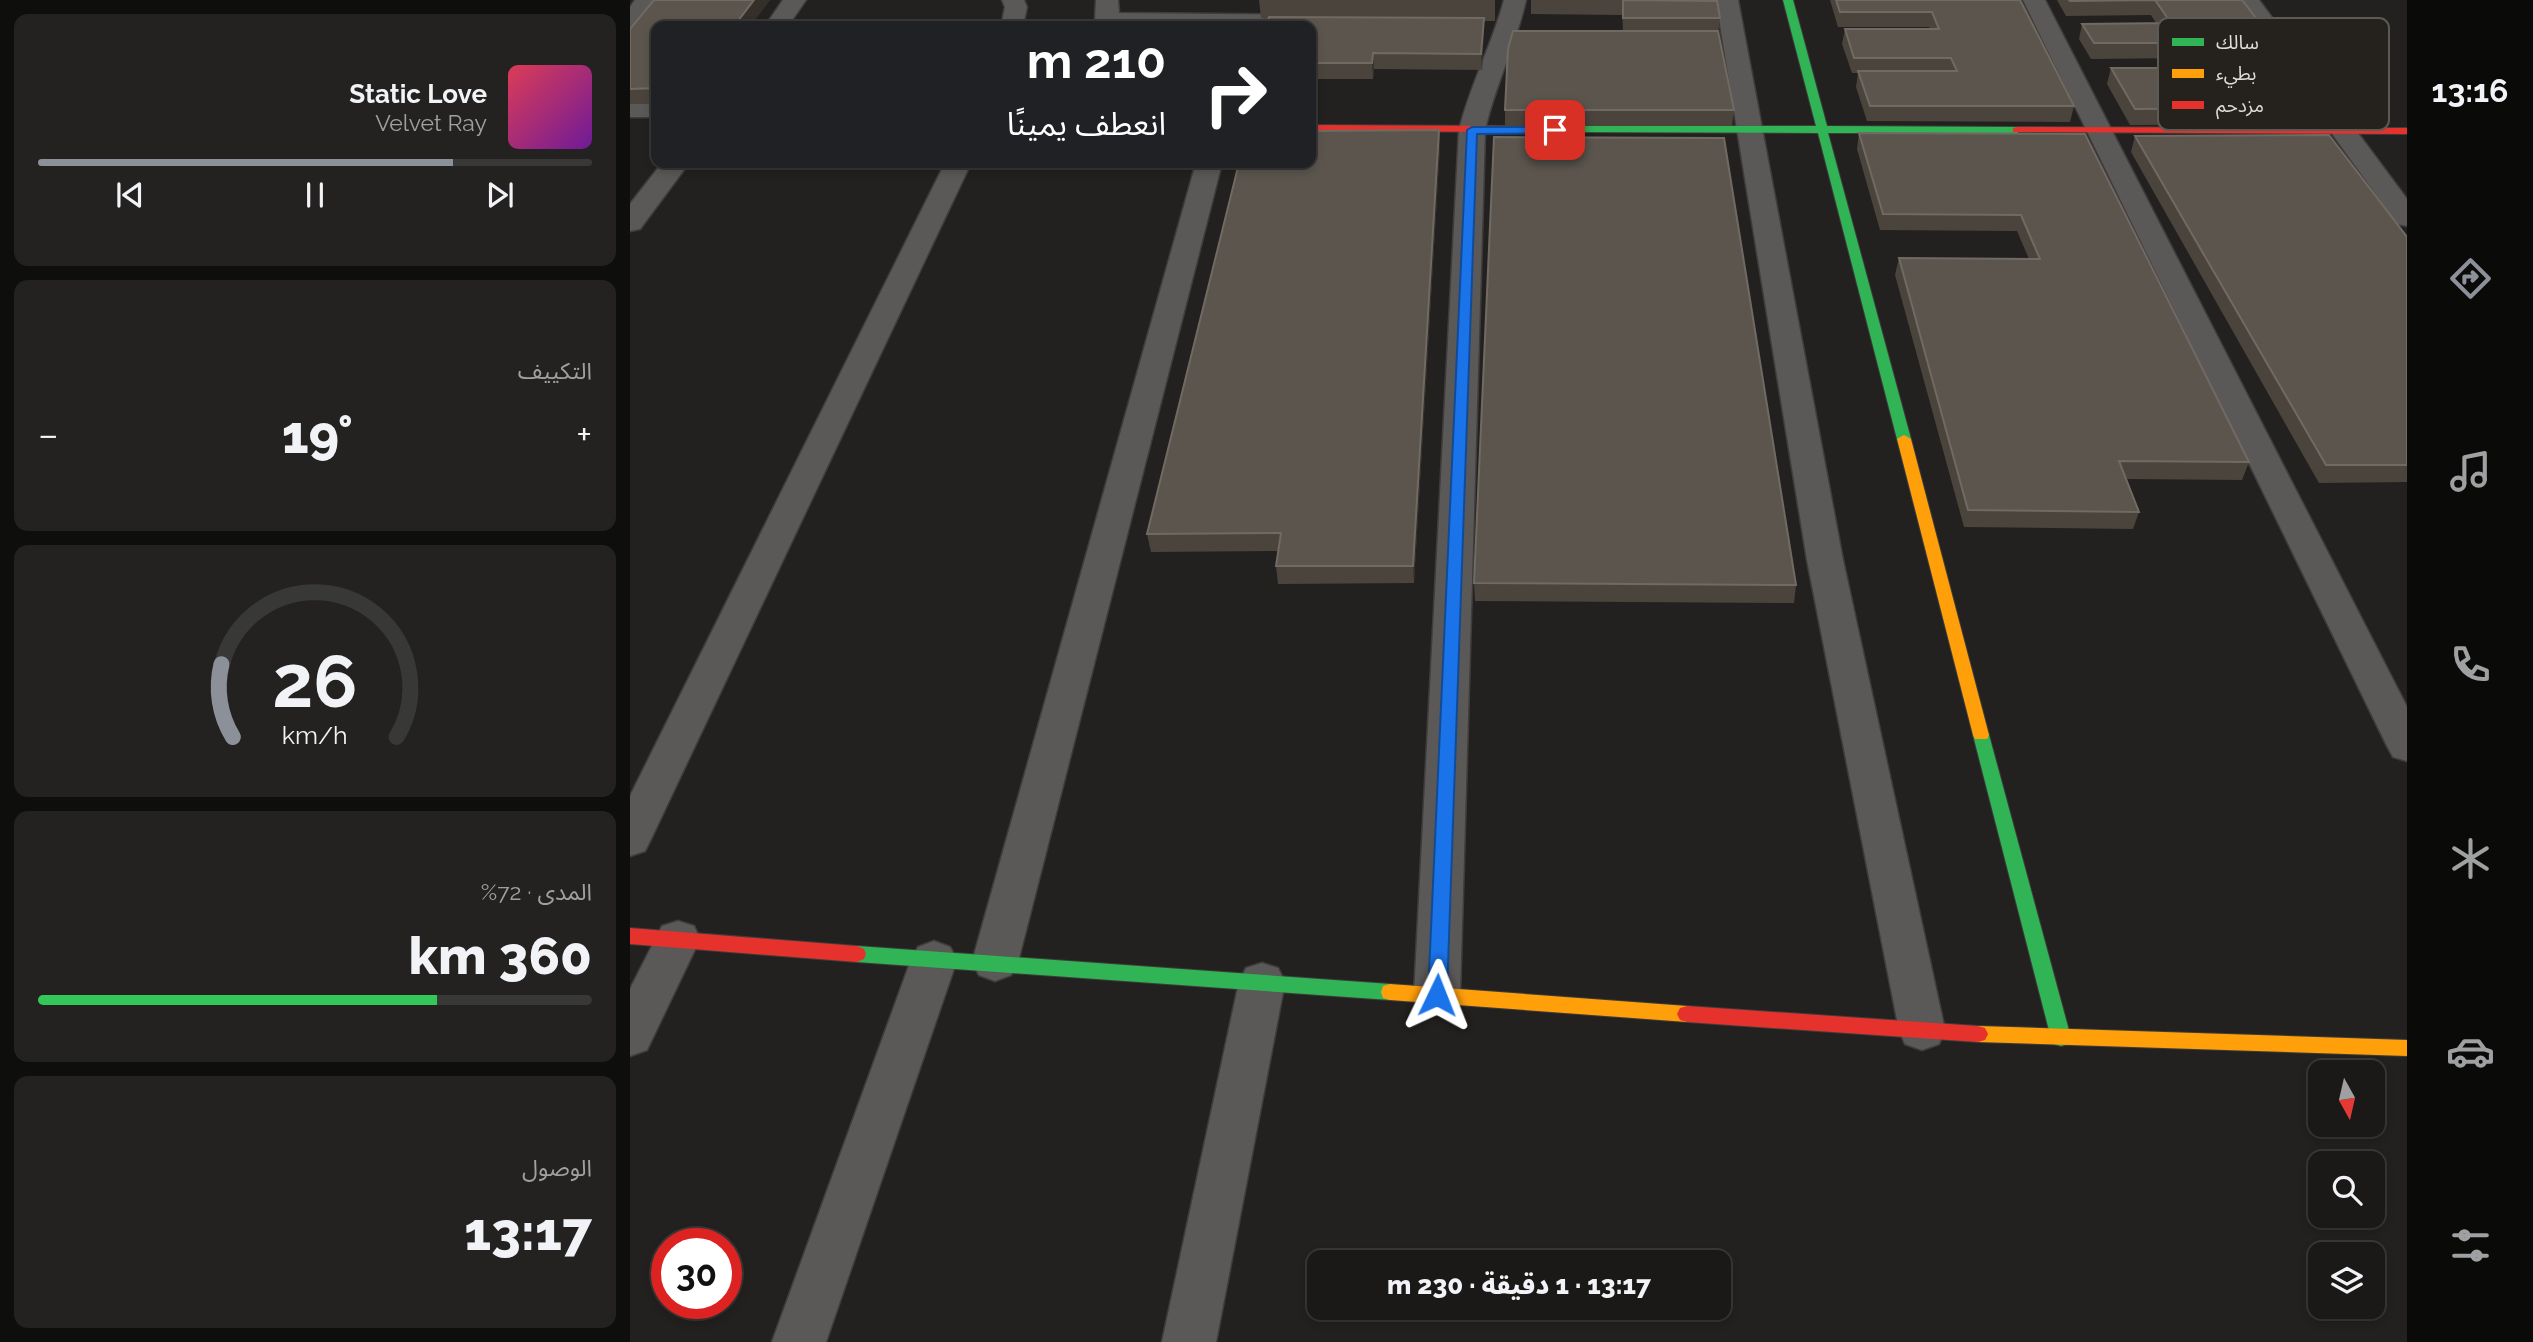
<!DOCTYPE html>
<html lang="ar">
<meta charset="utf-8">
<style>
:root{--surface:#1a1917;--page:#232220;--text:#f1f3f6;--muted:#9fa0a1;--line:#383836;--accent:#8c9099}
body{margin:0;font-family:Raleway,"Noto Sans Arabic",sans-serif;background:var(--page);color:var(--text);direction:rtl;height:100vh;display:flex;flex-direction:column;font-size:26px;white-space:nowrap}
*{box-sizing:border-box;margin:0}
p{font-size:23px;color:var(--muted)}
.icon{flex:none;width:38px;height:38px;fill:none;stroke:currentColor;stroke-width:2;stroke-linecap:round;stroke-linejoin:round}
.map{position:relative;flex:1;overflow:hidden;direction:ltr}
.panel{display:flex;flex-direction:column;gap:14px;padding:14px;background:#0e0e0d;width:630px}
.panel>*{flex:none}
.top-card{position:absolute;left:21px;top:21px;width:665px;height:147px;border-radius:14px;box-shadow:0 4px 10px #0003,0 0 0 2px var(--line);direction:rtl;background:#202124;color:#fff;overflow:hidden}
.needle{width:46px;rotate:172deg}
.buttons{position:absolute;left:1678px;top:1060px;display:grid;gap:14px}
.buttons a{display:grid;place-items:center;width:77px;height:77px;border-radius:14px;background:var(--surface);box-shadow:0 4px 10px #0003,0 0 0 2px var(--line);font-size:35px}
.speed{position:absolute;left:21px;top:1228px;display:flex;gap:14px;font-size:35px;font-weight:700;text-align:center}
.speed>*{display:grid;place-content:center;width:91px;height:91px;border-radius:50%;background:var(--surface);box-shadow:0 4px 10px #0003,0 0 0 2px var(--line);line-height:1}
.speed .limit{border:10px solid #d22;background:#fff;color:#111}
.pin{position:absolute;display:grid;place-items:center;width:60px;height:60px;color:#fff;margin:-30px;border-radius:14px;box-shadow:0 4px 10px #0006}
.me{position:absolute;width:77px;margin:-38px;rotate:2deg;stroke-linejoin:round;filter:drop-shadow(0 0 5px #0008)}
.turn{display:flex;align-items:center;gap:24px;height:147px;padding:0 35px;font-size:32px}
.turn .icon{width:91px;height:91px;stroke-width:2.5}
.turn b{display:block;font-size:49px;line-height:60px}
.big{font-size:52px;font-weight:800;line-height:1.1}
.panel .tile{flex:1;display:flex;flex-direction:column;justify-content:center;gap:10px;min-width:0;padding:0 24px;border-radius:14px;background:var(--page)}
.panel .dial{align-items:center;gap:0}
.dial svg{height:182px;overflow:visible;fill:none;stroke:var(--line);stroke-width:7;stroke-linecap:round;text-anchor:middle}
.dial text{fill:var(--text);stroke:none}
.song{display:flex;align-items:center;gap:21px}
.cover{width:84px;height:84px;border-radius:10px;background:linear-gradient(135deg,hsl(350 70% 55%),hsl(280 70% 35%))}
.played{height:7px;border-radius:4px;background:linear-gradient(90deg,var(--accent) 75%,var(--line) 75%)}
.keys{display:flex;justify-content:space-around;direction:ltr}
.heat{display:flex;justify-content:space-between;align-items:center;font-size:38px;direction:ltr}
.charge{height:10px;border-radius:5px;background:linear-gradient(90deg,#34c759 72%,var(--line) 0)}
.trip{position:absolute;left:677px;top:1250px;width:424px;height:70px;border-radius:14px;background:var(--surface);box-shadow:0 4px 10px #0003,0 0 0 2px var(--line);font-weight:800;line-height:70px;text-align:center;direction:rtl}
main{display:flex;flex:1;min-height:0}
.menu{display:flex;flex-direction:column;width:126px;justify-content:space-around;align-items:center;background:#0a0a09;color:var(--muted)}
.menu .icon{width:49px;height:49px}
.menu .current{color:var(--accent)}
.menu b{font-size:32px;color:var(--text)}
.map>svg:first-child{display:block}
.lines{fill:none;stroke-linecap:round;stroke-linejoin:round}
.street-casing{stroke:#3e3d3b;stroke-width:3}
.fast-casing{stroke:#3e3d3b;stroke-width:2}
.slow-casing{stroke:#3e3d3b;stroke-width:2}
.jam-casing{stroke:#3e3d3b;stroke-width:2}
.street{fill:#5b5957;fill-rule:evenodd}
.fast{fill:#30b455;fill-rule:evenodd}
.slow{fill:#ff9f0a;fill-rule:evenodd}
.jam{fill:#e5322d;fill-rule:evenodd}
.wall{fill:#4b443c}
.shaded-wall{fill:#342f29}
.building{fill:#5b554d;stroke:#706a63;stroke-width:2}
.route{fill:#1a73e8;stroke:#114b97;stroke-width:2}
.key{fill:#25221d;stroke:#5d5a55;stroke-width:2}
.key-label{font-size:19px;fill:#dfddd9}
</style>
<main>
<nav class="menu">
<b>13:16</b>
<svg class="icon current" aria-label="directions" viewBox="0 0 24 24"><path d="M12 3l9 9-9 9-9-9zM9 14v-3h6M13 9l2 2-2 2"/></svg>
<svg class="icon" aria-label="music" viewBox="0 0 24 24"><path d="M9 18V5l10-2v13"/><circle cx="6" cy="18" r="3"/><circle cx="16" cy="16" r="3"/></svg>
<svg class="icon" aria-label="phone" viewBox="0 0 24 24"><path d="M5 4h4l2 5-3 2q2 4 5 5l2-3 5 2v4C11 20 4 13 5 4z"/></svg>
<svg class="icon" aria-label="climate" viewBox="0 0 24 24"><path d="M12 3v18M4 7l16 10M4 17L20 7"/></svg>
<svg class="icon" aria-label="car" viewBox="0 0 24 24"><path d="M5 17H2v-5l4-1 3-4h7l3 4 3 1v5h-3M9 17h6M6 11h13"/><circle cx="7" cy="17" r="2"/><circle cx="17" cy="17" r="2"/></svg>
<svg class="icon" aria-label="filters" viewBox="0 0 24 24"><path d="M4 7h16M4 17h16"/><circle cx="9" cy="7" r="2"/><circle cx="15" cy="17" r="2"/></svg>
</nav>
<div class="map">
<svg width="1777" height="1342" viewBox="0 0 1777 1342">
<rect width="100%" height="100%" fill="#23211f"/>
<g class="lines">
<g class="street-casing">
<path id="street" d="M5,0H28L8,28L0,30V7Z
M153,0H176L158,26H135Z
M372,0H394L397,7L393,26H371L375,7Z
M466,0H488L489,13L690,15L698,17L702,22L698,27L681,29V26H474L465,20Z
M874,0H896C886,45 865,85 855,130L830,995L823,1009L807,1015L791,1009L784,995L829,130C840,85 862,45 874,0Z
M1086,0H1108L1213,560L1315,1030L1309,1044L1292,1050L1275,1044L1269,1030L1177,560Z
M1393,0H1415L1777,707V761L1763,757L1757,746Z
M1606,0H1629L1777,199V226L1767,224Z
M0,101H26V117H0Z
M32,163H59L10,229L0,231V204Z
M315,163H341L21,839L15,851L0,856V796Z
M566,163H592L388,962L381,975L365,981L349,975L342,962Z
M48,921L64,926L70,939L17,1050L0,1056V989L32,926Z
M304,941L320,947L327,960L196,1342H142L281,960L288,947Z
M632,963L648,968L655,982L586,1342H532L609,982L616,968Z"/>
</g>
<g class="fast-casing">
<path id="fast" d="M1153,0H1163L1197,126L1387,127L1392,130L1387,133H1198L1281,439L1279,442L1274,443L1267,439L1188,133L925,132L920,129L925,126H1186Z
M1351,729L1357,731L1359,735L1441,1038L1438,1044L1431,1046L1424,1044L1421,1038L1343,735L1345,731Z
M227,946L760,984L767,986L769,992L767,998L760,1000L227,962L220,959L218,954L220,949Z"/>
</g>
<g class="slow-casing">
<path id="slow" d="M1274,435L1281,439L1359,735L1357,739H1345L1343,735L1267,439Z
M760,984L1057,1006L1064,1008L1067,1014L1064,1020L1057,1022L760,1000L753,998L751,992L753,986Z
M1348,1026L1777,1040V1056L1348,1042L1341,1040L1338,1034L1341,1028Z"/>
</g>
<g class="jam-casing">
<path id="jam" d="M681,125L925,126L930,129L925,132L681,131Z
M1387,127L1777,128V134L1383,132V128Z
M0,928L227,946L234,949L236,954L234,959L227,962L0,944Z
M1057,1006L1348,1026L1355,1028L1358,1034L1355,1040L1348,1042L1057,1022L1050,1020L1047,1014L1050,1008Z"/>
</g>
<use href="#street" class="street"/>
<use href="#fast" class="fast"/>
<use href="#slow" class="slow"/>
<use href="#jam" class="jam"/>
</g>
<path class="wall" d="M24,0H140L120,26H26V104H0V29Z
M629,0H865V21H854L852,70L744,69L743,79H681V26L638,19L631,18Z
M901,0H1083L1090,18L1088,33L1104,110L1102,126H875V110L993,31L992,5V15L901,14Z
M1200,0H1390L1444,106L1440,122L1237,121L1226,87L1228,73H1222L1212,44L1215,29H1300L1299,27H1208Z
M1427,0H1612L1696,108L1690,124L1500,125L1477,84L1481,68H1557L1550,58L1461,59L1449,39L1452,24L1526,23L1521,15L1436,16Z
M809,130L810,146L784,583L648,584L646,566L648,551L521,552L517,534Z
M1229,133L1455,134L1619,462L1612,480L1496,479L1509,512L1503,529L1334,527L1265,275L1269,258L1399,259L1387,231L1250,230L1227,149Z
M1505,136L1777,237V482L1689,483L1501,152Z
M844,583L1166,585L1164,603L845,601Z"/>
<path class="shaded-wall" d="M124,0H140L120,26H104Z
M854,18V33L852,70L851,54Z
M743,53L744,69L743,79L742,63Z
M809,130L810,146L784,583L783,566Z"/>
<path class="building" d="M24,0H124L104,26H26V88L0,89V29Z
M993,0L1087,1L1090,18H993Z
M1206,0H1390L1444,106H1240L1228,71H1327L1321,58H1224L1215,29H1309L1302,12H1210Z
M1439,0H1612L1696,108L1505,109L1481,68H1572L1555,43H1464L1452,24L1541,23L1525,0L1440,1Z
M639,17L854,18L851,54L743,53L742,63H681V26H636Z
M883,31H1088L1104,110H875L878,49Z
M809,130L783,566H646L651,533L517,534L609,163H681V131Z
M1229,133L1455,134L1619,462L1489,461L1509,512L1338,510L1269,258L1410,259L1391,215L1253,214Z
M1699,135L1777,237V465H1696L1505,136Z
M864,137L1094,138L1166,585L844,583Z"/>
<path class="route" d="M925,127L931,130L929,133L847,134L817,995L814,1000H801L798,995L837,130L842,127Z"/>
<rect x="1528" y="18" width="231" height="112" rx="10" class="key"/>
<rect x="1542" y="38" width="32" height="8" fill="#30b455"/>
<rect x="1542" y="69" width="32" height="9" fill="#ff9f0a"/>
<rect x="1542" y="101" width="32" height="8" fill="#e5322d"/>
<g class="key-label">
<text x="1586" y="49">سالك</text>
<text x="1586" y="80">بطيء</text>
<text x="1586" y="112">مزدحم</text>
</g>
</svg>
<div class="buttons">
<a><svg class="needle" viewBox="-14 -14 28 28"><path d="M0-13l5 13h-10z" fill="#e53935"/><path d="M0 13l5-13h-10z" fill="#9fa0a1"/></svg></a>
<a><svg class="icon" aria-label="search" viewBox="0 0 24 24"><circle cx="10" cy="10" r="6"/><path d="M15 15l6 6"/></svg></a>
<a><svg class="icon" aria-label="layers" viewBox="0 0 24 24"><path d="M12 4l9 5-9 5-9-5zM3 14l9 5 9-5"/></svg></a>
</div>
<div class="speed"><div class="limit">30</div></div>
<div class="pin" style="left:925px;top:130px;background:#d93025"><svg class="icon" aria-label="arrive" viewBox="0 0 24 24"><path d="M6 21V4h12l-3 4 3 4H6"/></svg></div>
<svg class="me" style="left:807px;top:995px" viewBox="-20 -20 40 40"><path d="M0-17L14 15 0 8-14 15z" fill="#1a73e8" stroke="#fff" stroke-width="4"/></svg>
<div class="trip">13:17 · 1 دقيقة · 230 m</div>
<div class="top-card">
<div class="turn"><svg class="icon" aria-label="right" viewBox="0 0 24 24"><path d="M7 20v-9h11M14 6l5 5-5 5"/></svg><div><b>210 m</b>انعطف يمينًا</div></div>
</div>
</div>
<section class="panel">
<div class="tile">
<div class="song"><i class="cover"></i><div><b>Static Love</b><p>Velvet Ray</p></div></div>
<div class="played"></div>
<div class="keys"><svg class="icon" aria-label="previous" viewBox="0 0 24 24"><path d="M18 5L8 12l10 7zM5 5v14"/></svg><svg class="icon" aria-label="pause" viewBox="0 0 24 24"><path d="M8 5v14M16 5v14"/></svg><svg class="icon" aria-label="next" viewBox="0 0 24 24"><path d="M6 5l10 7-10 7zM19 5v14"/></svg></div>
</div>
<div class="tile"><p>التكييف</p>
<div class="heat"><a>−</a><b class="big">19°</b><a>+</a></div>
</div>
<div class="tile dial"><svg viewBox="0 0 100 80">
<path d="M14 69A42 42 0 1 1 86 69"/>
<path d="M14 69A42 42 0 0 1 9 37" stroke="#8c9099"/>
<text x="50" y="56" font-size="32" font-weight="700">26</text>
<text x="50" y="72" font-size="11">km/h</text>
</svg></div>
<div class="tile"><p>المدى · 72%</p><b class="big">360 km</b><div class="charge"></div></div>
<div class="tile"><p>الوصول</p><b class="big">13:17</b></div>
</section>
</main>
